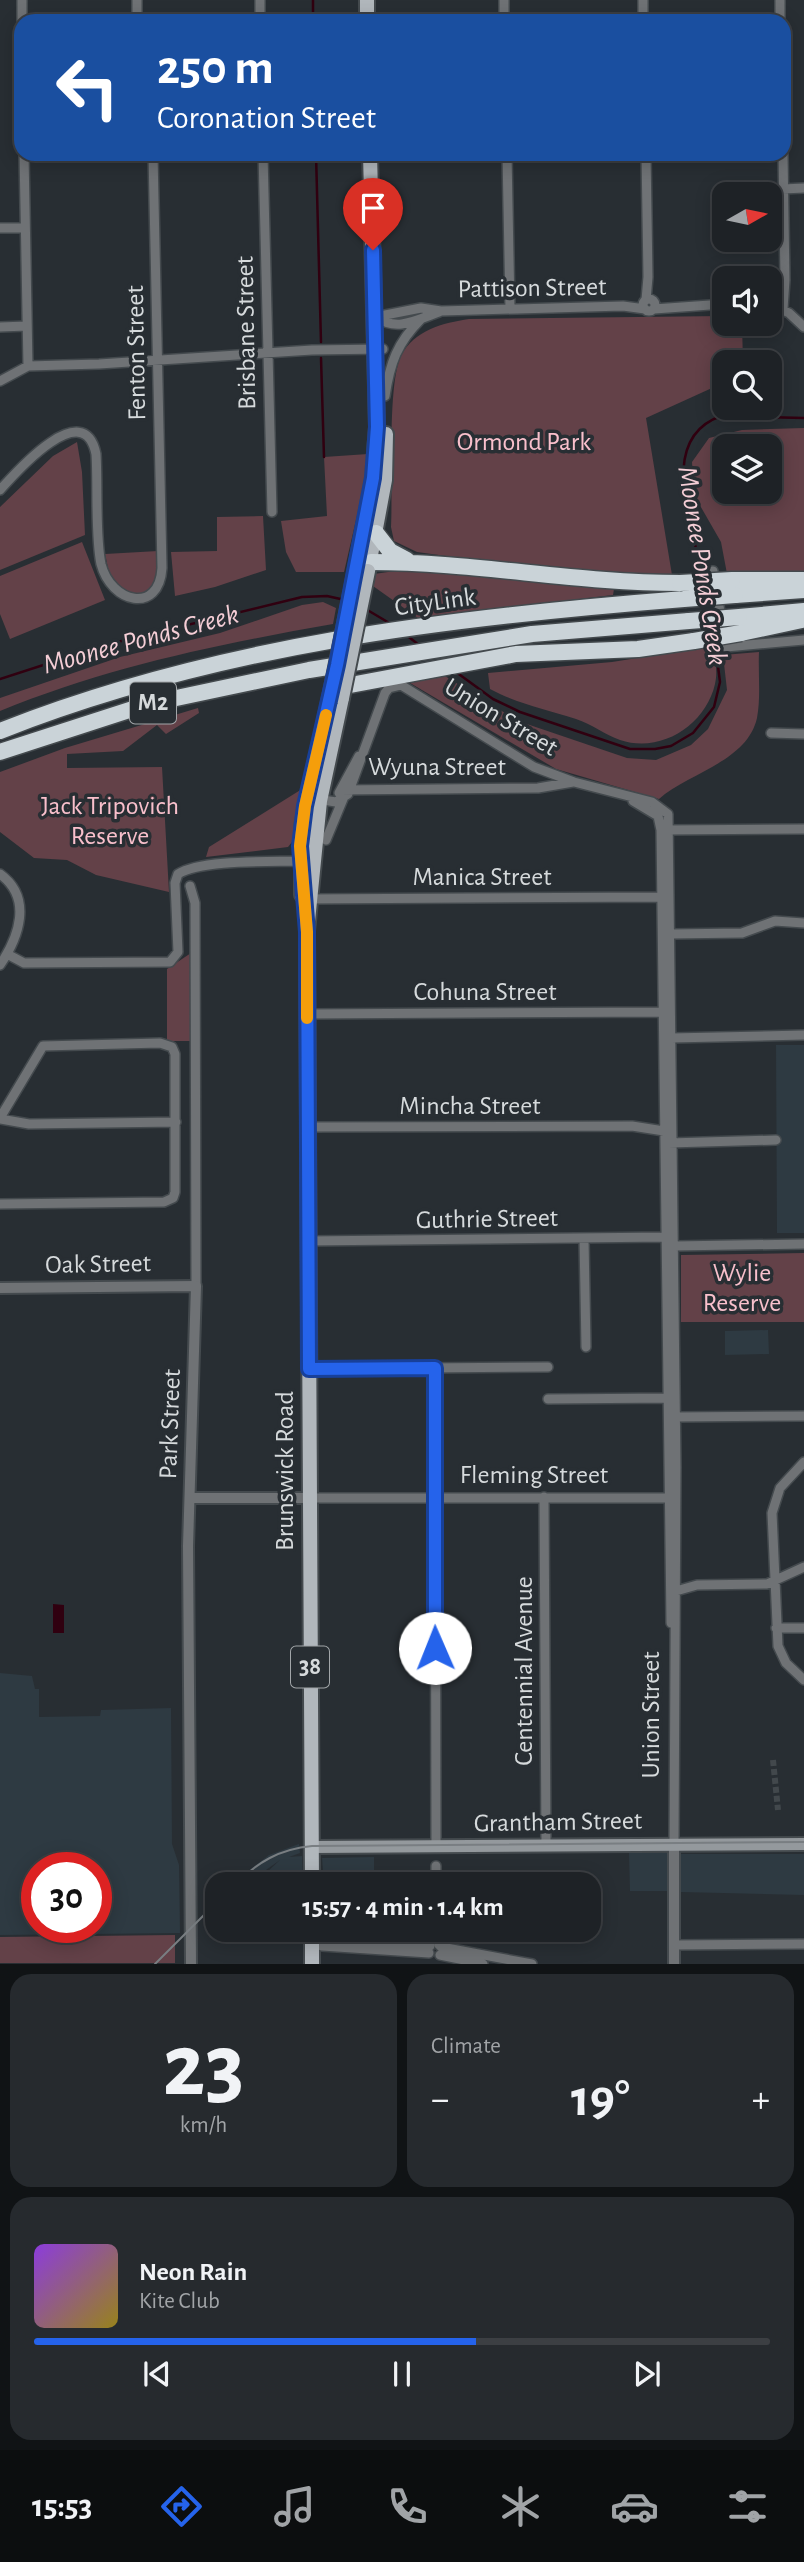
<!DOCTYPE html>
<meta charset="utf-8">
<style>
:root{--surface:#1e2226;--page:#262a2e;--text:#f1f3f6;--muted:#a1a4a7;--line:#3c3f43;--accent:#2563eb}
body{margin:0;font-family:"Alegreya Sans",sans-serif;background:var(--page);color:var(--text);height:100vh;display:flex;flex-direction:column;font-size:26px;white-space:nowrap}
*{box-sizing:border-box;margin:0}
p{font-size:23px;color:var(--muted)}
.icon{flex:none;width:38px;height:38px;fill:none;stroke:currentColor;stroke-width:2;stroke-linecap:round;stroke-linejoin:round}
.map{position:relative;height:1964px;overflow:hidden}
.panel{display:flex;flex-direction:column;gap:10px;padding:10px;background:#101315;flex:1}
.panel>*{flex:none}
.banner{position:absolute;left:14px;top:14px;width:777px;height:147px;border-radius:21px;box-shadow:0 4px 18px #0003,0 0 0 2px var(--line);background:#1a4fa0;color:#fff;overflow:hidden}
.needle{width:46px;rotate:81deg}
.controls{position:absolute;left:712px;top:182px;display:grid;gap:14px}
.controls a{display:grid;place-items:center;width:70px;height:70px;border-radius:14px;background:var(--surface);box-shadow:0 4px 18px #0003,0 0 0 2px var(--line);font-size:35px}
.speed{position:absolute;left:21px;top:1852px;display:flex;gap:14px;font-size:35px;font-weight:700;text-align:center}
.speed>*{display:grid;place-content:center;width:91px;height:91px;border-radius:50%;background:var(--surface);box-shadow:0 4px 18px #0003,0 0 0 2px var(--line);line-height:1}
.speed .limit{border:10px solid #d22;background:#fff;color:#111}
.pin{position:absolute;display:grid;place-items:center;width:60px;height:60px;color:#fff;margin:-72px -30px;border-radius:50% 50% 50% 0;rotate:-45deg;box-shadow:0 0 7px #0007}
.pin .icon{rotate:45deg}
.me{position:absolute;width:77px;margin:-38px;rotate:359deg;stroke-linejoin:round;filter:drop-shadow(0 0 5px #0008)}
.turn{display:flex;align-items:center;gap:24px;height:147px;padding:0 28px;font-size:32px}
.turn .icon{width:91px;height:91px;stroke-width:2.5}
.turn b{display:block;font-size:49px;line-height:60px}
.big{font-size:52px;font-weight:700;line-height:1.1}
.panel .widget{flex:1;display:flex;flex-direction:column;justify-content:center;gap:10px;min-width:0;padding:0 24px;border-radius:21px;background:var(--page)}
.panel .dial{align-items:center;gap:0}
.dial b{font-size:91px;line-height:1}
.song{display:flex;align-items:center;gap:21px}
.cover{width:84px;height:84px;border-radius:10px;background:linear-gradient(135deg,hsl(270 70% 55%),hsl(50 70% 35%))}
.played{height:7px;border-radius:4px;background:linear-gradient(90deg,var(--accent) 60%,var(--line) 60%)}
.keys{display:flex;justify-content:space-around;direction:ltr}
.heat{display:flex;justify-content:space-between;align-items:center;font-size:38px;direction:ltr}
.panel .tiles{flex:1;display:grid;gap:10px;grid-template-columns:1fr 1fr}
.widget:last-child{grid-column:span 2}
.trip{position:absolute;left:205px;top:1872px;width:396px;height:70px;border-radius:21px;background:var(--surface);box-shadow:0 4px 18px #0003,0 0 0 2px var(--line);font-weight:700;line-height:70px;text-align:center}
.dock{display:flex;height:112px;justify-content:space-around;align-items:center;background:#0c0e0f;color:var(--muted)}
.dock .icon{width:49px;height:49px}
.dock .selected{color:var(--accent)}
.dock b{font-size:32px;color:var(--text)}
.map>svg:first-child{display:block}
.built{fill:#2e3a42;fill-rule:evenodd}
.green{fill:#634148;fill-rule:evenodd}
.water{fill:#300010}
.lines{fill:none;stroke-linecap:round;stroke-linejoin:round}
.stream{stroke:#300010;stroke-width:2.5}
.pedestrian-tunnel{stroke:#42484c;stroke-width:6;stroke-dasharray:6 3;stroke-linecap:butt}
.minor-casing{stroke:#444a4e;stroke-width:12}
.tertiary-casing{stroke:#444a4e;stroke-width:14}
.secondary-casing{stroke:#444a4e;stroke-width:16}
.primary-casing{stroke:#444a4e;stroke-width:18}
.motorway-casing{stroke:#444a4e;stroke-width:19}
.minor{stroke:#6f7275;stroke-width:9}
.tertiary{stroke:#6f7275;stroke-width:10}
.secondary{stroke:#94999d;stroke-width:12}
.primary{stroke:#b1b7bc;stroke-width:14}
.motorway{stroke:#cad3d8;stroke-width:16}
.tram{stroke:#797e82;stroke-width:2}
.primary-bridge-casing{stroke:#444a4e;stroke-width:18;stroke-linecap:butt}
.motorway-bridge-casing{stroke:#444a4e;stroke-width:19;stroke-linecap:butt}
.primary-bridge{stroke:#b1b7bc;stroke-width:14}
.motorway-bridge{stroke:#cad3d8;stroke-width:16}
.route-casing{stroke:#184099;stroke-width:18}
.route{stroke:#2563eb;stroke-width:12}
.slow{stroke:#f59e0b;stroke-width:12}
.labels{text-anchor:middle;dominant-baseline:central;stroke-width:7;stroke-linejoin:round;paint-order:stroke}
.shield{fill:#282e33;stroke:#a2a6a9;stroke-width:2}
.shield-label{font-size:24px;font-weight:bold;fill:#d6dadc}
.street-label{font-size:26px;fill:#d6dadc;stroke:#282e33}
.park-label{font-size:26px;fill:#f9c0cc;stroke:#282e33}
.water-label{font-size:28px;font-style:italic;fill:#f5ced6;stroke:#282e33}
</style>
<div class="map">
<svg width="804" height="1964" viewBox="0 0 804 1964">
<rect width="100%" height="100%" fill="#282e33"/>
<path class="built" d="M776,1045H804V1233H777Z
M768,1330L769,1354L725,1355V1331Z
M0,1673L32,1676L35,1689H39V1717L100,1716L101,1710L171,1708L172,1844L179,1865L180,1933L0,1935ZM96,1867V1927H37V1867Z
M299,1844L300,1853L289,1857L302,1856L303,1885H253L280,1860L245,1885H230L269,1855Z
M629,1853H667V1891H630Z
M681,1854H804V1895L681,1892Z
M374,1857V1870L323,1871L322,1858Z"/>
<path class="green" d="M724,316V324H742L743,362H724V388H712L646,418L672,575H584L417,552L394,541L391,527C393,488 387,385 401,356C414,330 443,323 469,319Z
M804,428V571L728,579L721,542L694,495L692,462L709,438L742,430ZM724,446H770V492H724Z
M77,442L82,472L85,535L0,570V507L53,456Z
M368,454L365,481L344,572H296L286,552L281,521L327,516L324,457Z
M263,516L266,570L215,587L175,596L171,552L217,551V517Z
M82,542L105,600L10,639L0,614V576Z
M158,551C157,572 158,596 130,595C108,582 110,575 105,554Z
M409,569L614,589L613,595L418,618L373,586L374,574Z
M323,602L336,608L333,624C219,644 107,667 0,711V698L120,657L220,633L302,605Z
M713,646C715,658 718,672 715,684C706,724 662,754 620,740C605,735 592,724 576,719C546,709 518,704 490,689L488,673L612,662Z
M759,652C758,673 761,697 757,718C747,762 688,773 659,799L556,769L405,680L440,673L518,721L627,758L656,760L691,745L708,729L727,690L723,655Z
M198,708L199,713L166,734L157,725L123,751L67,754V768L162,767L169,892L96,875L67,860L34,858L0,832V772L65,748Z
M302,789L292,842L288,847L206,857L209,847Z
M191,953V1041H167V969Z
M804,1253V1322H681V1255Z
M175,1935V1963H0V1937Z"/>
<path class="water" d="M53,1604L64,1605V1633H53Z"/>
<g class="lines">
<path class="stream" d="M313,0V21
M316,154L321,342
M321,358L324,457
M702,575C693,525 656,439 721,416L804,418
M364,608L391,624
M405,634L419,645
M456,672L493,699L520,712L630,749H655L671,746L693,733L714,707L720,682L715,643
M0,679L105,645L302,597L327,596L345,600"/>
<path class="pedestrian-tunnel" d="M773,1760L778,1810"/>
<g class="minor-casing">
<path id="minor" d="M22,0V21
M137,0V21
M260,0V21
M504,0V21
M643,0V21
M780,0V21
M24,154L28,366
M263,154L272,512
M507,154L510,309
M783,154L785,280L783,309
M783,189L804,188
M0,228H25
M643 305a6 6 0 1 1 12 0a6 6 0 1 1-12 0Z
M646,300L648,277L646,154
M770,304L789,313L804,327
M654,309L724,304
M375,317L421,308L441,311L623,306L645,309
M375,317C398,332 416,320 439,312
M0,327L27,326
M0,381L28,366L99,364L312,350L383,349
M385,396C390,363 397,343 421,319
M0,490C16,472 84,395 96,454C98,485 95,536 101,564C111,603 159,615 162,568L153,154
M713,571L726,647L804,640
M771,733L804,734
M341,790L538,788L573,782
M339,793L359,756
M316,799L336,802L348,794L385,693L389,688L401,685L534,767L574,782L652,802L668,814L676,1467L674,1844
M633,801L658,816L661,830L671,1623
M666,830L804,829
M326,840L343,799
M0,874C33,898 19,937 0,965
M190,886L195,903L196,1286
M306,899L662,897
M671,934L742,933L775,921L804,923
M7,954L24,963L170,962L178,952L175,883L178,874C201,859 272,862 300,861
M307,1014L663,1012
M671,1038L804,1035
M0,1118L43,1046L160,1043L172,1047L175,1054V1192L173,1198L164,1202L0,1204
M0,1119L29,1124L176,1122
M308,1127L632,1126L664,1131
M669,1143L776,1140
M584,1239L586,1347
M308,1241L665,1237
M674,1246L804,1244
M435,1368L436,1846
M309,1369L548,1367
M548,1399L670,1398
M675,1417L804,1416
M804,1462L780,1488L772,1513L778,1646L786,1663L804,1680
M544,1497L546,1845
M310,1498H668
M676,1591L697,1585L767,1584L804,1567
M776,1628H804
M436,1866V1885
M437,1930L439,1945
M312,1942L322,1937L430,1946
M312,1942L322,1946L429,1953
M674,1945L804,1944
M441,1947L532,1964
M440,1955L483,1964"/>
</g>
<g class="tertiary-casing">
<path id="tertiary" d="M0,1288L196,1286L188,1546L191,1964
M190,1498H310
M674,1844V1964"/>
</g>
<g class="secondary-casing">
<path id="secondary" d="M312,1847L804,1844"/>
</g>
<g class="primary-casing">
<path id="primary" d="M367,0V21
M368,571L385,480L386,434
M352,589L373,478L377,427L370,154
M302,895V826L329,702
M312,1885L307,931L320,801L342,698
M312,1930V1964"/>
</g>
<g class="motorway-casing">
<path id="motorway" d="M376,533L390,551L407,560
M371,562C474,562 576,583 680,583
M732,580H804
M735,595L804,590
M739,617L804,611
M741,633L802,620
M345,686L516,654L638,649L694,641
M0,731C217,645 453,617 684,599
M0,752L148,704L309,670L532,634L689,621"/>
</g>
<use href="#minor" class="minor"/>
<use href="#tertiary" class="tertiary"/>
<use href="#secondary" class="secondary"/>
<use href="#primary" class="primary"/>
<use href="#motorway" class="motorway"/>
<path class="tram" d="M235,1885C257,1862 280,1849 312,1846L804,1842
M155,1964L217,1902"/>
<g class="primary-bridge-casing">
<path id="primary-bridge" d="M342,698L368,571
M329,702L352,589"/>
</g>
<g class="motorway-bridge-casing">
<path id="motorway-bridge" d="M680,583L732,580
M684,599L735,595
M689,621L739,617
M694,641L741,633"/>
</g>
<use href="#primary-bridge" class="primary-bridge"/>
<use href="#motorway-bridge" class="motorway-bridge"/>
</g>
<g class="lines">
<g class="route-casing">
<path id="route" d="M373,250L377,427L373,478L337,665L305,806L300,846L307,932L309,1369L435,1368V1648"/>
</g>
<use href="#route" class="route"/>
<path class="slow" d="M307,1018V932L300,846L305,806L326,715"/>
</g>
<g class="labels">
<g class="shield">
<rect x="130" y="682.5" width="46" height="41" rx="5"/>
<rect x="291" y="1646.5" width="38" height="41" rx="5"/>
</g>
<g class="shield-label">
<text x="153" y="703">M2</text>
<text x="310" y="1667">38</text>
</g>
<g class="street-label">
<text transform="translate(532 288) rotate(-1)">Pattison Street</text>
<text transform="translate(246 333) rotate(-91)">Brisbane Street</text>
<text transform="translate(136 353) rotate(-91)">Fenton Street</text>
<text transform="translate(435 602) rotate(-8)">CityLink</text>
<text transform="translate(501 717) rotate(31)">Union Street</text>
<text x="437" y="767">Wyuna Street</text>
<text x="482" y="877">Manica Street</text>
<text x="485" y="992">Cohuna Street</text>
<text x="470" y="1106">Mincha Street</text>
<text transform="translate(487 1219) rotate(-1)">Guthrie Street</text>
<text transform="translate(98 1264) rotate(-1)">Oak Street</text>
<text transform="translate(170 1424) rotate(-88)">Park Street</text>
<text transform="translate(285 1471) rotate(-90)">Brunswick Road</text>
<text x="534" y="1475">Fleming Street</text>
<text transform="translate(524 1671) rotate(-90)">Centennial Avenue</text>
<text transform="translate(651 1715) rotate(-90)">Union Street</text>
<text transform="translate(558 1822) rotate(-1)">Grantham Street</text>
</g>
<g class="park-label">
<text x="524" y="442">Ormond Park</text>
<text x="110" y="806">Jack Tripovich<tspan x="110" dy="30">Reserve</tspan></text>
<text x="742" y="1273">Wylie<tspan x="742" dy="30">Reserve</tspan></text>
</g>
<g class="water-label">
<text transform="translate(702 566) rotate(81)">Moonee Ponds Creek</text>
<text transform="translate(141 640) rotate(-15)">Moonee Ponds Creek</text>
</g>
</g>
</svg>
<div class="controls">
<a><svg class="needle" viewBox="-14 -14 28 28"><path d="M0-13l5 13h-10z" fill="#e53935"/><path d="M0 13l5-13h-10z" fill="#a1a4a7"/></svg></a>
<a><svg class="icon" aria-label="sound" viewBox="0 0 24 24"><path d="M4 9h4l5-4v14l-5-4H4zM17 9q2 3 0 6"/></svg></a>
<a><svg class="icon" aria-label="search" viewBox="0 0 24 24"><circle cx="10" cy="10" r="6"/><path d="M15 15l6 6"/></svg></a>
<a><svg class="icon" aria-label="layers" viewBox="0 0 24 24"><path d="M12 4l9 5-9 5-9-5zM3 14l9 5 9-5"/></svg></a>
</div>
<div class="speed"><div class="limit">30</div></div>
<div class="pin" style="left:373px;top:250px;background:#d93025"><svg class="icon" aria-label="arrive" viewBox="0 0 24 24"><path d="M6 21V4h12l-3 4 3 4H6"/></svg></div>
<svg class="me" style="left:435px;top:1648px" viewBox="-20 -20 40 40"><circle r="19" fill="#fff"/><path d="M0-13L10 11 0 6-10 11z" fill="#2563eb"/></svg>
<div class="trip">15:57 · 4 min · 1.4 km</div>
<div class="banner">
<div class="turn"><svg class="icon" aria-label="left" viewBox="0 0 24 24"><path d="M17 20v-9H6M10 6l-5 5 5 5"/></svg><div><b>250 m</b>Coronation Street</div></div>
</div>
</div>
<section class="panel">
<div class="tiles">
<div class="widget dial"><b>23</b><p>km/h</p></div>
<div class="widget"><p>Climate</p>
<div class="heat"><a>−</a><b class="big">19°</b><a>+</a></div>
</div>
<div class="widget">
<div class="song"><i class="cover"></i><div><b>Neon Rain</b><p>Kite Club</p></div></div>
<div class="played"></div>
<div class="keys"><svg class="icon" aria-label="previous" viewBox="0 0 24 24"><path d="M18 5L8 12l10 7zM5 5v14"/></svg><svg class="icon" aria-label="pause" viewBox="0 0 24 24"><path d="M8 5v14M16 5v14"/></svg><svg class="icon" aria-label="next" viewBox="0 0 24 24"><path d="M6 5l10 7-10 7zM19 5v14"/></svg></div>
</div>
</div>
</section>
<nav class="dock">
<b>15:53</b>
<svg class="icon selected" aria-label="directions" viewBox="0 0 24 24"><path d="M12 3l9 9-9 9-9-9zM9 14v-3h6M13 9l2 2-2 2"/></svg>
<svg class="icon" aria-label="music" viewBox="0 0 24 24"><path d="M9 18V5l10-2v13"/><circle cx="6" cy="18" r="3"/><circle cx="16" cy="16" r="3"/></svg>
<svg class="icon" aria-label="phone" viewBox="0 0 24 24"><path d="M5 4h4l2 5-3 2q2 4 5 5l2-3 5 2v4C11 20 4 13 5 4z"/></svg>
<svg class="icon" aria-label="climate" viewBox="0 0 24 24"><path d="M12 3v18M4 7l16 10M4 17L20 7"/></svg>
<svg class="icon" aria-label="car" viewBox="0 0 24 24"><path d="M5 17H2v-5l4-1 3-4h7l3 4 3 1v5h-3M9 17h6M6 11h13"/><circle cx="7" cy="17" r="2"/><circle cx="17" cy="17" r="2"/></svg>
<svg class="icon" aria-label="filters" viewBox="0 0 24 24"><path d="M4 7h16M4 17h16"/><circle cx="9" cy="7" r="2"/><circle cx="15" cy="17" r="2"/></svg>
</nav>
